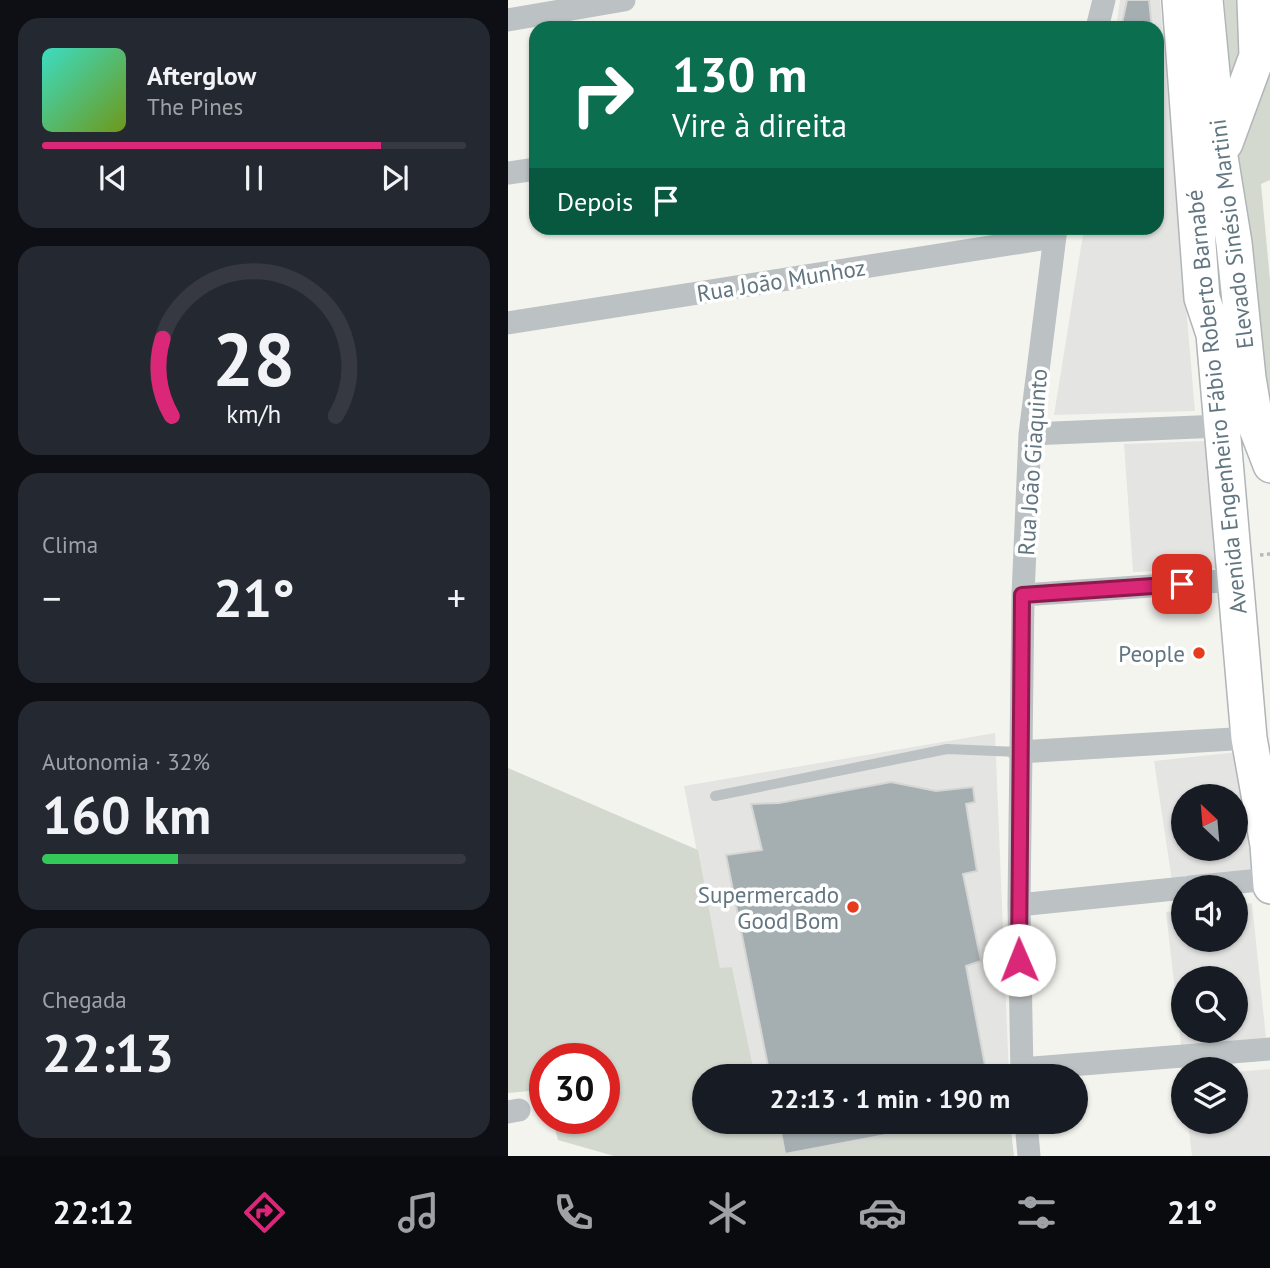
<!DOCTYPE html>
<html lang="pt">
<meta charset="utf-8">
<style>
:root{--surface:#171b24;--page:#242831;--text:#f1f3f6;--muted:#9ea1a6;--line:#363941;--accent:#db2777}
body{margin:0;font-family:"PT Sans",sans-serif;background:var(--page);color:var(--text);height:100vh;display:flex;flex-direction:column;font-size:26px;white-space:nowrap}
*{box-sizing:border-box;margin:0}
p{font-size:23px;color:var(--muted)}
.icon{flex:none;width:38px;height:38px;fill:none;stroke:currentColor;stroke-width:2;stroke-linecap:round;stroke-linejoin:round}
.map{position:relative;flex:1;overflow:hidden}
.side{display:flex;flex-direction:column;gap:18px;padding:18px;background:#0d0f14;width:508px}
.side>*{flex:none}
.guide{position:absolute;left:21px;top:21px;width:635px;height:214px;border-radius:21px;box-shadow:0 2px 5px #0004;background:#0b6e4f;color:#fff;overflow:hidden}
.needle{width:46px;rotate:334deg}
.tools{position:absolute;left:663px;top:784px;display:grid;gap:14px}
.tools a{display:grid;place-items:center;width:77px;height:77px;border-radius:50%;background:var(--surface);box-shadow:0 2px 5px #0004;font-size:35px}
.speed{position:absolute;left:21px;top:1043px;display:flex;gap:14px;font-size:35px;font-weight:700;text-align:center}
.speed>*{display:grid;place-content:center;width:91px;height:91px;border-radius:50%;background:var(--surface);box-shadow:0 2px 5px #0004;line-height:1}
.speed .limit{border:10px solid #d22;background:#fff;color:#111}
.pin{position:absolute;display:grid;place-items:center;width:60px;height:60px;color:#fff;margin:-30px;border-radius:14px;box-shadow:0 4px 10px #0006}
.me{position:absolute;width:77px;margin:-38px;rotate:359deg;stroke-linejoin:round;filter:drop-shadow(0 0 5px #0008)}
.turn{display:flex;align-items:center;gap:24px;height:147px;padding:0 28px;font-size:32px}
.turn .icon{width:91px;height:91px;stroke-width:2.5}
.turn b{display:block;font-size:49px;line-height:60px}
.then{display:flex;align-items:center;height:66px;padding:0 28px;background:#0003;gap:14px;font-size:26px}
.big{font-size:52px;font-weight:700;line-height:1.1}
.side .card{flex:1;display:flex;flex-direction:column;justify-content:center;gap:10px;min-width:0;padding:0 24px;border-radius:21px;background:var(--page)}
.side .dial{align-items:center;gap:0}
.dial svg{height:182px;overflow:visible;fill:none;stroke:var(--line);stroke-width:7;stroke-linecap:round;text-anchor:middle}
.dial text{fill:var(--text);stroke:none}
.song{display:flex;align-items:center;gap:21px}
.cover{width:84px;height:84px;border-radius:10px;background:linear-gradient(135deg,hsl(170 70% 55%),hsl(80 70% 35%))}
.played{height:7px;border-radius:4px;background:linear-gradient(90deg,var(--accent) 80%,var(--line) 80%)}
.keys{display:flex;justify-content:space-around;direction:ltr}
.heat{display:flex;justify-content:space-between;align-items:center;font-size:38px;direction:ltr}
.charge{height:10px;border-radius:5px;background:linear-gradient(90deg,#34c759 32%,var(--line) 0)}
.trip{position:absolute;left:184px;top:1064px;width:396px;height:70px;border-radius:35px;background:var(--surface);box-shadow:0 2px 5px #0004;font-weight:700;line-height:70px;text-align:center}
.tabs{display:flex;height:112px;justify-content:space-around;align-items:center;background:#090b0e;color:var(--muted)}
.tabs .icon{width:49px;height:49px}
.tabs .selected{color:var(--accent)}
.tabs b{font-size:32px;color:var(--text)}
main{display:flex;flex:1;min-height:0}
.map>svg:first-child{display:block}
.built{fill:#e4e5e3;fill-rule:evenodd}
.green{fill:#d3d9cf}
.building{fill:#a5afb2;stroke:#d5d5d3;stroke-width:2}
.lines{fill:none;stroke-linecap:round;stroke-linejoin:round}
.primary-casing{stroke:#b0b5b8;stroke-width:38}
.path{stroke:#b6babc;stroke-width:3.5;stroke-dasharray:3.5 3.5;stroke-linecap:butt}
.service{stroke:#bcc1c4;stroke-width:10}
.minor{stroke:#bcc1c4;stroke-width:23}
.primary{stroke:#fff;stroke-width:35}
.route-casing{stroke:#8e194d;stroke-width:18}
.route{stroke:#db2777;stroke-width:12}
.poi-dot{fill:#e63c1d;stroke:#fff;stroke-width:2.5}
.labels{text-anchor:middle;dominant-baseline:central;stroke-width:7;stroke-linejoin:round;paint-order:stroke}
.street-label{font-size:23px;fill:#627681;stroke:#fff}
.poi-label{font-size:23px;fill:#627681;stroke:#fff;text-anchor:end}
</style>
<main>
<section class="side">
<div class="card">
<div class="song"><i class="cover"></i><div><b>Afterglow</b><p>The Pines</p></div></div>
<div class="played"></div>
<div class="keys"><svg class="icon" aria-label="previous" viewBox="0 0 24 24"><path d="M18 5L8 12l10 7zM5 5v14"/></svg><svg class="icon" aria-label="pause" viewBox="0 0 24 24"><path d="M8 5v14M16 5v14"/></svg><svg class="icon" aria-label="next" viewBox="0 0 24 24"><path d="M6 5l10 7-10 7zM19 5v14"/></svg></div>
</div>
<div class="card dial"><svg viewBox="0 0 100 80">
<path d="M14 69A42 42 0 1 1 86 69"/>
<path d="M14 69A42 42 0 0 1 10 35" stroke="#db2777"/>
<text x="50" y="56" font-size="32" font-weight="700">28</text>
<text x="50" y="72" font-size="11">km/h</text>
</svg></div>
<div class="card"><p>Clima</p>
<div class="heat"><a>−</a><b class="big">21°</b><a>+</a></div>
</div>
<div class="card"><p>Autonomia · 32%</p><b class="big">160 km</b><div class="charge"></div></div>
<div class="card"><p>Chegada</p><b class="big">22:13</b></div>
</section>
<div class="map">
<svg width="763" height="1156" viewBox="0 0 763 1156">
<rect width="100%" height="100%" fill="#f4f4ef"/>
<path class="built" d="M612,0H652L687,411L546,415L576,228H649V28H608Z
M697,441L714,568L625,572L616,444Z
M487,733L501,1076H247L224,967L212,969L176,786Z
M730,752L746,870L664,881L646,761ZM676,796H728V849H676Z
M744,903L758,1038L673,1045L658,912L675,910L676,940H728V905ZM676,978H728V1031H676Z
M762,1069V1156H684L680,1122H728V1072Z"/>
<path class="green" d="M716,0H762V180L753,184L763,291L762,434L748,365Z
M0,768L190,850L212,968L224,967L247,1076H196V1122H271L278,1154L446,1122H502L506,1156H106L50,1140L44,1118H96V1059H37V1104L21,1091L0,1093Z"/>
<path class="building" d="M619,0H641L644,28H613Z
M383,782L428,791L465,787L467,802L458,804L469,871L455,874L473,961L458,966L479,1076H262L218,855L254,850L243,804L271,803Z
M271,1122H446L277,1154Z"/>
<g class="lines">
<g class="primary-casing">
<path id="primary" d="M672,0L694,298L706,334L741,738L760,845L763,886
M697,0L712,157L726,243L740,378L748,426L763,465
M717,143L749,56L747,0"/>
</g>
<path class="path" d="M752,555L763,554"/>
<path class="service" d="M207,796L439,749L511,752"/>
<path class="minor" d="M0,20L116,0
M589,28L596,0
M0,173L28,169
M0,323L546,237
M522,434L713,426
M515,595L728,580
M511,752L741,738
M682,887L762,879
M511,905L676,888
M513,1069L763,1049
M514,1076L511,905L515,595L522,434L548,228
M0,1112L11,1110
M518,1122L521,1156"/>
<use href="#primary" class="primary"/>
</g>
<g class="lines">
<g class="route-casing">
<path id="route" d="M511,960L514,595L674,584"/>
</g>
<use href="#route" class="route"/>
</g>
<g class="poi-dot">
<circle cx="691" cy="653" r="7"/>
<circle cx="345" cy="907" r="7"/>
</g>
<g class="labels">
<g class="street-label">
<text transform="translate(723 234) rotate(-97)">Elevado Sinésio Martini</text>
<text transform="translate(273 280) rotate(-9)">Rua João Munhoz</text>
<text transform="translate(708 402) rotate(-96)">Avenida Engenheiro Fábio Roberto Barnabé</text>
<text transform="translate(524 462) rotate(-86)">Rua João Giaquinto</text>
</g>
<g class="poi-label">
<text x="677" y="653">People</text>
<text x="331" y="894">Supermercado<tspan x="331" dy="26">Good Bom</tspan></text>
</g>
</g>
</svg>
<div class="tools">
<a><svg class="needle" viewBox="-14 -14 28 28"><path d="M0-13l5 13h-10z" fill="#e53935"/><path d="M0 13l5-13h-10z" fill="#9ea1a6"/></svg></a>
<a><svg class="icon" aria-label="sound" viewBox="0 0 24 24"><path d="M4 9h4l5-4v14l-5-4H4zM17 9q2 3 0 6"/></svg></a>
<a><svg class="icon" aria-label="search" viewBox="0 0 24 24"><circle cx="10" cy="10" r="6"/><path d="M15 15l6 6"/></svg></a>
<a><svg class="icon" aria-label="layers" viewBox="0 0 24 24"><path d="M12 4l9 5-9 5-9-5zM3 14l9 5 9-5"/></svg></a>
</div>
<div class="speed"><div class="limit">30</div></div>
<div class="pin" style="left:674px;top:584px;background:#d93025"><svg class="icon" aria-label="arrive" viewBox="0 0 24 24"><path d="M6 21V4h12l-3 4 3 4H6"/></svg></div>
<svg class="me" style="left:511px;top:960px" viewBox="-20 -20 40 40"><circle r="19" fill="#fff"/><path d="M0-13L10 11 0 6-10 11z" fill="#db2777"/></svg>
<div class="trip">22:13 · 1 min · 190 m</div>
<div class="guide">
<div class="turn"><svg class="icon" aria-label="right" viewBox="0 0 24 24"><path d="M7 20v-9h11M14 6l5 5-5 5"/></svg><div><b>130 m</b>Vire à direita</div></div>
<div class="then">Depois<svg class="icon" aria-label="arrive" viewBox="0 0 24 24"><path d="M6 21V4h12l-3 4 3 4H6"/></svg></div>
</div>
</div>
</main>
<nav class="tabs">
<b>22:12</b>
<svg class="icon selected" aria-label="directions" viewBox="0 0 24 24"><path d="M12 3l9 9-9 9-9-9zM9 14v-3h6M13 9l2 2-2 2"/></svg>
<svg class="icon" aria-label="music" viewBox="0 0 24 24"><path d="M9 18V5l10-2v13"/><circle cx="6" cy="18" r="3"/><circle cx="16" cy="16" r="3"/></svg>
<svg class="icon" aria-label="phone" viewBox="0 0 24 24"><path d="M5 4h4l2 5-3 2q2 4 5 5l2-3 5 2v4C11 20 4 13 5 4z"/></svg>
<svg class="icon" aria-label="climate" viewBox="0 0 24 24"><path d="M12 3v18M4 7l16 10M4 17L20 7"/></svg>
<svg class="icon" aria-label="car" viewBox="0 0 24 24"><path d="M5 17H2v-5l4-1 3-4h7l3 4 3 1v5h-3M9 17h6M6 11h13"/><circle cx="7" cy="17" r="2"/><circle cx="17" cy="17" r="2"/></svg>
<svg class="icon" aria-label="filters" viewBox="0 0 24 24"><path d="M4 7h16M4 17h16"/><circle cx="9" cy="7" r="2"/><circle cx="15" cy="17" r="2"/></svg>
<b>21°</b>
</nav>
